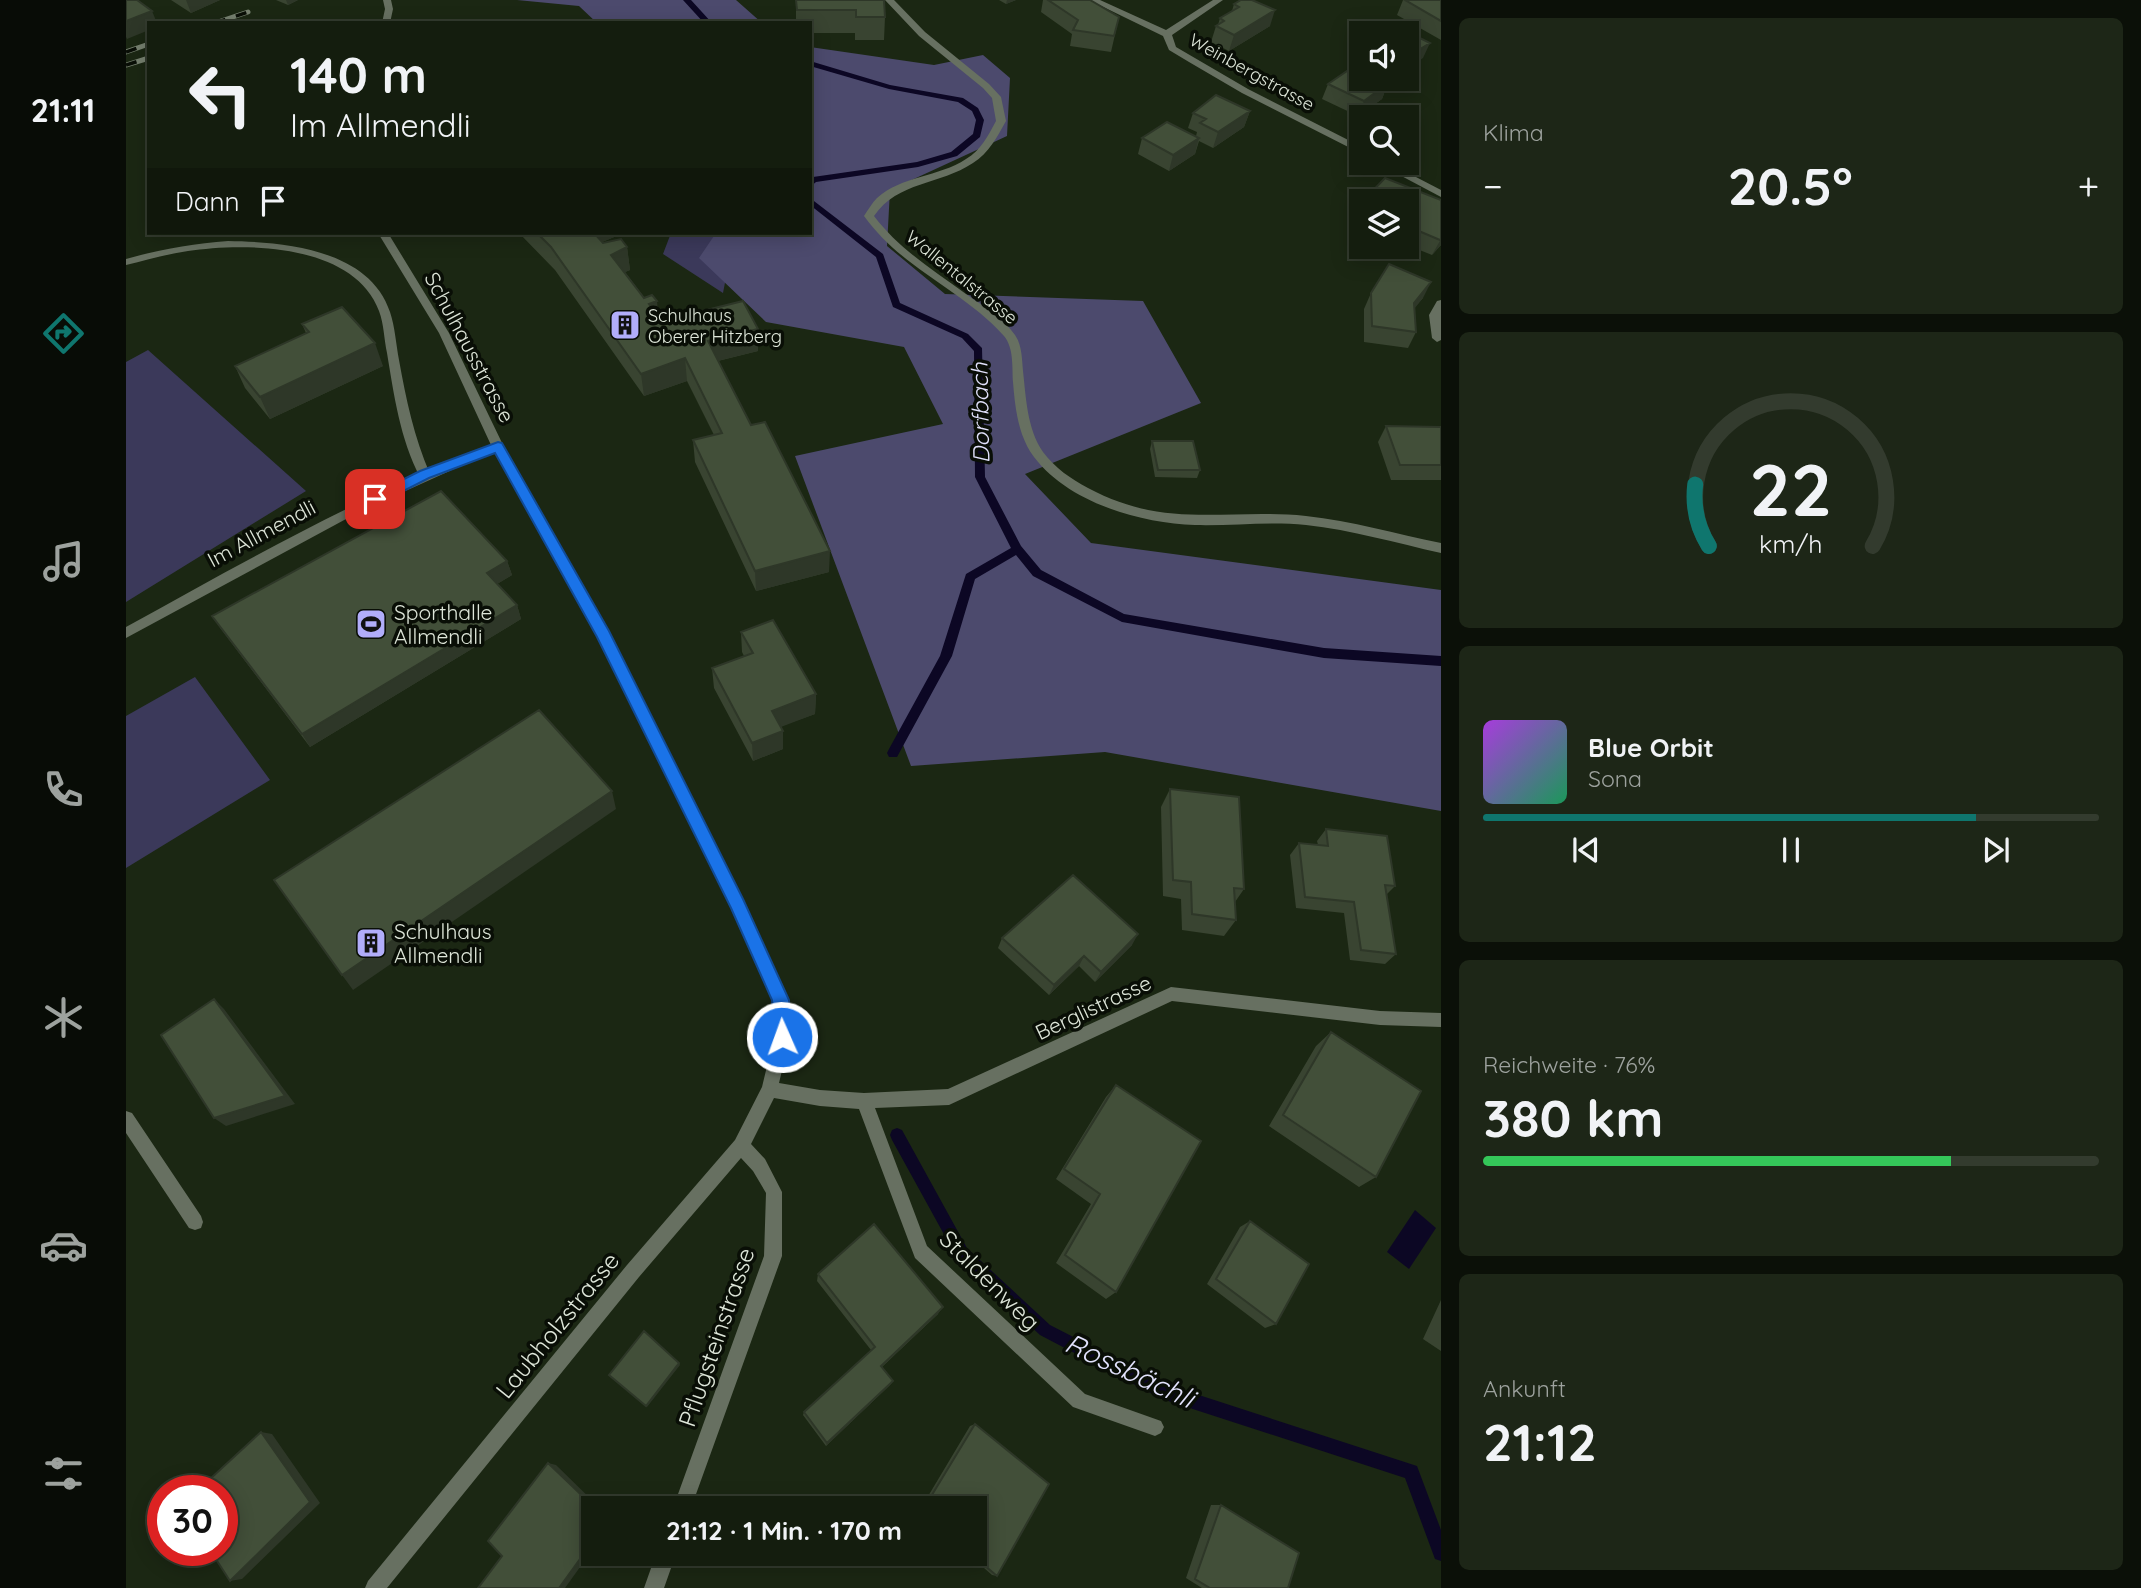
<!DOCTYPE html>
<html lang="de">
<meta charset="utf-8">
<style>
:root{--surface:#141d0e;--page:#1d2617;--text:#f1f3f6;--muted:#9da29e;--line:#333b2e;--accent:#0f766e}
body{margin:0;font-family:Quicksand,sans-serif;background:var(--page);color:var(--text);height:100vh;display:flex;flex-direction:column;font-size:26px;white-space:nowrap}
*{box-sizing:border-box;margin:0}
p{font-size:23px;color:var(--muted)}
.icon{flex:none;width:38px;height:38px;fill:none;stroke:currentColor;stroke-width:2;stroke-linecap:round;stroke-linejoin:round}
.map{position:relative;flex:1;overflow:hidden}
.side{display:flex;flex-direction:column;gap:18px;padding:18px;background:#0b1008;width:700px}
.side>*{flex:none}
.top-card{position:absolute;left:21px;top:21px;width:665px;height:214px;border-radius:0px;box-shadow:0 4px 18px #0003,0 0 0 2px var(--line);background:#141d0e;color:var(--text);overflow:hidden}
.buttons{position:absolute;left:1223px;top:21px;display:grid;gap:14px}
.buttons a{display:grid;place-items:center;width:70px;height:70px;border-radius:0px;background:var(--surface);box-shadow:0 4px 18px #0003,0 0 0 2px var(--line);font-size:35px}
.speed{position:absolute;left:21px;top:1475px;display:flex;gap:14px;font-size:35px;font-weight:700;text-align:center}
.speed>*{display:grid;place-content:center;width:91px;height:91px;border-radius:50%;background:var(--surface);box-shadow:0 4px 18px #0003,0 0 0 2px var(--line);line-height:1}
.speed .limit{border:10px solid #d22;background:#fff;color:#111}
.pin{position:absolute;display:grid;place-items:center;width:60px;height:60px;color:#fff;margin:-30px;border-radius:14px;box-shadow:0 4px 10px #0006}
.me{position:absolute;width:77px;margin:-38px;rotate:358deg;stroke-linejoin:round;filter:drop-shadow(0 0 5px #0008)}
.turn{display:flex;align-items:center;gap:24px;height:147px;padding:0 28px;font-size:32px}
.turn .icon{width:91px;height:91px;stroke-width:2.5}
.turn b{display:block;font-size:49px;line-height:60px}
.then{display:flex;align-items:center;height:66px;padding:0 28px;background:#0003;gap:14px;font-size:26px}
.big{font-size:52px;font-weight:700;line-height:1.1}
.side .widget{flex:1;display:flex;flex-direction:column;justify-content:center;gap:10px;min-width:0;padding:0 24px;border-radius:10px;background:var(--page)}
.side .dial{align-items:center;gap:0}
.dial svg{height:182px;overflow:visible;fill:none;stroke:var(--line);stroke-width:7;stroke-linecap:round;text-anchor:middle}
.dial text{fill:var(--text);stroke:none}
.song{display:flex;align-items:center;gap:21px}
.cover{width:84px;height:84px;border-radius:10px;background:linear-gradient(135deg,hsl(280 70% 55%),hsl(150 70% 35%))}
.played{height:7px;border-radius:4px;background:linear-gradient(90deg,var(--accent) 80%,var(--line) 80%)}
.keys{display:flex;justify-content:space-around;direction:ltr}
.heat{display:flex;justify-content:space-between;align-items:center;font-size:38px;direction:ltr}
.charge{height:10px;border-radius:5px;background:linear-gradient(90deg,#34c759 76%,var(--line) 0)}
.trip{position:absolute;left:455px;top:1496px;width:406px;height:70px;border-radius:0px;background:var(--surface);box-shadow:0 4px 18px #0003,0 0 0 2px var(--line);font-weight:700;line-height:70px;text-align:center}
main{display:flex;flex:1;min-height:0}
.tab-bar{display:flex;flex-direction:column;width:126px;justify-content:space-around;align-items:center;background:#080c06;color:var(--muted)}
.tab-bar .icon{width:49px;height:49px}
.tab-bar .selected{color:var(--accent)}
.tab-bar b{font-size:32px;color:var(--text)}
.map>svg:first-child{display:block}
.green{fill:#3b395a}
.forest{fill:#4c4a6d}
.water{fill:#0c0724}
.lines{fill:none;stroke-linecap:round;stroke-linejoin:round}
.stream{fill:#0c0724;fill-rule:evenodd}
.lane{fill:#677061;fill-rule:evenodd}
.street{fill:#677061;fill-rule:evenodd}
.rail-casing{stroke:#76806f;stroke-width:5}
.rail{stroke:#090e06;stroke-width:3.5;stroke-dasharray:11;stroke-linecap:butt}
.wall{fill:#394431}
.shaded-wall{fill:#2e3728}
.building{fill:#424f39;stroke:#2e3728;stroke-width:2}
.route{fill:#1a73e8;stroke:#114b97;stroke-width:2}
.labels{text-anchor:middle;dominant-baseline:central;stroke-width:7;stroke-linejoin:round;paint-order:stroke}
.far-street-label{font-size:18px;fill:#dee6d9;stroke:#090e06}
.far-poi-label{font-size:18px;fill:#dee6d9;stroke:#090e06;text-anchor:start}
.street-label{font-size:21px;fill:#dee6d9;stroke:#090e06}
.poi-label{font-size:21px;fill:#dee6d9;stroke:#090e06;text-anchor:start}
.water-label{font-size:23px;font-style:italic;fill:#e2e2fc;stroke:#090e06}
.near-street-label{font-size:24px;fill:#dee6d9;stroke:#090e06}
.near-water-label{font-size:28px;font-style:italic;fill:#e2e2fc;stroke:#090e06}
</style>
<main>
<nav class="tab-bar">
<b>21:11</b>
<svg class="icon selected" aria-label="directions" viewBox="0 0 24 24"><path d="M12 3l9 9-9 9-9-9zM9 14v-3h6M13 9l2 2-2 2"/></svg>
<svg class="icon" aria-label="music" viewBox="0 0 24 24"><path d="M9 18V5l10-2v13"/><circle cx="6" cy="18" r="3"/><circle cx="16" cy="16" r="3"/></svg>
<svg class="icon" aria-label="phone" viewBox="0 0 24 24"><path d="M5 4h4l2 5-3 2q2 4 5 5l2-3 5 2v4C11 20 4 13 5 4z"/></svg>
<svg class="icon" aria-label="climate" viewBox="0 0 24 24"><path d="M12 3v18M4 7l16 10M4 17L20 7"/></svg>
<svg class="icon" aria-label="car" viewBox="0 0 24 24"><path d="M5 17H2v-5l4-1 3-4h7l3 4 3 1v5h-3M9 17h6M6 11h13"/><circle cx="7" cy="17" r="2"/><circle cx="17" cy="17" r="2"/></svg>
<svg class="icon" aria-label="filters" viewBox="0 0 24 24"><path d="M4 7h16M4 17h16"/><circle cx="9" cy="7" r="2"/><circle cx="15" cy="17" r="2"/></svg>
</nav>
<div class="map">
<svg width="1315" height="1588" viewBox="0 0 1315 1588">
<rect width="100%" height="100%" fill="#1b2713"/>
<path class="green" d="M545,233H614L605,252L597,293L537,254Z
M22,350L180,491L0,602V362Z
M69,677L144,780L0,868V716Z"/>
<path class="forest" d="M391,0H610L636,23H471L453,6Z
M684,47L808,65L857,55L884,78L881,136L764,190L761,246L819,294L1017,301L1075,403L899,474L965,543L1315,590V811L979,752L785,766L669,456L817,424L778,347L640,322L573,258L590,233H684Z"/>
<path class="water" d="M1289,1210L1310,1228L1283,1269L1261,1252Z"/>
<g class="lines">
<path class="stream" d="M557,0H565L586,23H578Z
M684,61L764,85L837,98L852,108L858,120L854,137L831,156L792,167L690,182L684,187V178L687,177L791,162L825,152L847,134L850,120L846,111L832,102L763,89L684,66Z
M684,198L757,254L774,303L842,334L856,348L859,477L895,546L915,570L998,614L1198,648L1315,656V666L1198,658L996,622L907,576L890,555L849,579L826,656L771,757H763L761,753L763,749L814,656L840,574L885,548L849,477L848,351L836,338L767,307L750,257L684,205Z
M771,1128L776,1130L841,1248L924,1325L1039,1384L1291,1466L1315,1530V1561L1309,1559L1279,1478L1036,1399L914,1335L831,1258L766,1140L764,1135L766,1130Z"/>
<path class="lane" d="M102,241C158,242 243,249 264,312C269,327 270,344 273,360C280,399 288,437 304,474L302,477H294C274,439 268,395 261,353C258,340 258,324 253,311C228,244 121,242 62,251C41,254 21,260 0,265V259C34,249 67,244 102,241Z"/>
<path class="street" d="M257,0H265L267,9L264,23H256L259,9Z
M759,0H768L799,32L863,84L875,97L880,121C871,137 863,153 847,163C814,185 772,181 748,216C773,249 807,270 840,294C857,306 877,318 889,335C896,345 896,359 897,371C900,397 901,429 917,452C929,468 945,479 962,488C1040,530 1100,508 1180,516C1226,521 1270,534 1315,543V553C1270,543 1226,530 1180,525C1143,521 1107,526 1069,525C1014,523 943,503 908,457C892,436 889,407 887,382C886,367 888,348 878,336C836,289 777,270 738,216C742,210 746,203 751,198C775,176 813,177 840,159C855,150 862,136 870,121L866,98L857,88L793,36Z
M963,0H974L1040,30L1087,0H1097L1046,35L1050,47L1122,89L1236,147V154L1116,93L1063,62L1043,50L1037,36Z
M1251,163H1263L1315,190V197Z
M252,233H262L323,333L378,447L484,635L616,899L660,995L663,1000L664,1037L653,1083L694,1090L738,1093L822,1089L1045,987L1254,1011L1315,1013V1027L1254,1025L1046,1001L823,1105L749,1108L801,1246L959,1394L1035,1421L1038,1427L1035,1433L1029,1436L947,1407L789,1258L733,1109L694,1106L648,1098L625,1144L639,1159L656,1192V1256L565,1508H547L638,1256L640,1193L627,1171L615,1158L513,1277L261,1588H239L242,1581L501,1265L609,1140L636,1087L648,1037L647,1000L606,908L472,637L369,453L328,469L233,512L0,638V627C119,561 238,494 365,445L313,333Z
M1315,300V340L1311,342L1306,338L1303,315L1311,301Z
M0,1111L6,1113L75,1216L77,1222L75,1228L69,1230L63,1228L0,1133Z
M530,1554H550L538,1588H518Z"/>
<g class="rail-casing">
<path id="rail" d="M89,23L122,12
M0,52L23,44
M0,65L23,58"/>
</g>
<use href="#rail" class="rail"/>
</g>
<path class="wall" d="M45,0H94L65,13Z
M150,0H172L162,5Z
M670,0H758L759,17L758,40H729V33H684V23H670Z
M873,0H890L880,4Z
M917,0H964L993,17L985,52L944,46L946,34L915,12Z
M1277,0H1315V40L1271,15Z
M1108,4L1144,26L1103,51L1085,42L1090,26L1092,25L1094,18L1106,11Z
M1262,83L1256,99L1232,116L1196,99L1202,84Z
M1124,111L1118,127L1087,148L1073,141L1069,154L1043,171L1012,154L1016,138L1070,136L1071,132L1062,128L1067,113Z
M1315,200V245L1306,255L1281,245V201Z
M1236,203V226L1226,222L1233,206Z
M393,233H498L476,242L477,243L501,247L504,270L499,272L536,321L632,329V351L592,361L625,425L703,572L630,591L569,462L567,440L588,435L561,381L518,396L429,270Z
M1245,293L1297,298L1288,308L1290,332L1282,348L1238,342V309Z
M176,324L257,366L144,419L119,388L109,366L180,333Z
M1260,426L1315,427V480H1265L1252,442Z
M1026,441L1074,470L1071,478L1029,477L1024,449Z
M381,561L386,575L371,584L391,605L395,619L184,747L95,629L86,616Z
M615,632L690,694L689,714L655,726L657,749L627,761L588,688L586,668L618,656L616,652Z
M1044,789L1118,889L1109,902L1110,920L1098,936L1056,930L1055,899L1037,896L1035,807Z
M1200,829L1269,886L1260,895L1270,954L1259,964L1224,960L1218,913L1170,908L1164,855L1173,843L1192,845L1191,841Z
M876,938L1006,945L969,982L953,966L923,995L872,948Z
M1205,1032L1250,1177L1233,1187L1143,1126L1190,1046Z
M990,1085V1292L980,1299L930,1263L965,1204L930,1179L980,1097Z
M1124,1221L1150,1324L1139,1328L1081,1284L1114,1227Z
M692,1274L812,1314L756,1367L767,1381L764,1385L700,1446L677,1415L678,1412L745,1350L691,1281Z
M1315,1300V1351L1297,1339Z
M849,1424L871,1576L866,1575L842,1554H849V1508H795L844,1426Z
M1085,1505H1095L1162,1588H1076L1060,1578Z"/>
<path class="shaded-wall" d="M60,0H94L65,13Z
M160,0H172L162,5Z
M881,0H890L880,4Z
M1149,10L1144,26L1103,51L1108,35Z
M26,11L31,23H23V30L1,39L0,37V21Z
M1304,43L1297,58L1281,69V57Z
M1262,83L1256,99L1232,116L1238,101Z
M1124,111L1118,127L1087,148L1092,132Z
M1073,138L1069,154L1043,171L1047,155Z
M461,233H498L464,247Z
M1315,239V245L1306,255Z
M501,247L504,270L488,277L485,255Z
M1305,282L1297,298L1280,319L1288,303Z
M531,301L533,324L523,304Z
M632,329V351L583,363L582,341Z
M249,343L257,366L144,419L134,397Z
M559,358L561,381L518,396L515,374Z
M704,551L703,572L630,591L629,571Z
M381,561L386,575L366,587L361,573Z
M391,605L395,619L184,747L176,734Z
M690,694L689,714L647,730L646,711Z
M657,731V749L627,761L626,743Z
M486,791L490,809L227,990L216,975Z
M1012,934L1006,945L969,982L975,972Z
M958,956L953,966L923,995L928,985Z
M88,999L98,1009L169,1104L100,1126L88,1118Z
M817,1307L812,1314L752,1370L755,1366Z
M553,1363L554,1365L521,1407L520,1406Z
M767,1381L764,1385L700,1446L701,1443Z
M135,1432L146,1434L194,1503L116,1579L104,1581Z
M422,1463L430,1465L474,1508H469Z
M467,1541V1549L439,1588H433Z"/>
<path class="building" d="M0,0H11L26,11L0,21Z
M670,0H758L759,17H730V10H671Z
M922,0H964L993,17L988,36L947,30L952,20Z
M1115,0H1126L1149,10L1108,35L1090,26L1098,21L1094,18L1113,7L1108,4Z
M1279,0H1315V21Z
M1272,27L1304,43L1281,57V33H1262Z
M1227,67L1236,71V79H1253L1262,83L1238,101L1202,84Z
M1090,95L1124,111L1092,132L1074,123L1080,119L1067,113Z
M1041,122L1073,138L1047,155L1016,138Z
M1259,178L1315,200V239L1314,240L1281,226V201H1237Z
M411,233H468L477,243L495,239L501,247L485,255L518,298L526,295L531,301L523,304L536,321L617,301L632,329L582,341L625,425L639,422L704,551L629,571L567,440L596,433L559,358L515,374L425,247Z
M1263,264L1305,282L1288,303L1290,332L1246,326L1245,293Z
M216,307L249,343L134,397L109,366L183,332L176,324Z
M1260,426L1315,427V465H1274Z
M1026,441H1067L1074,470H1032Z
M315,491L381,561L361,573L391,605L176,734L86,616Z
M647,620L690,694L646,711L657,731L626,743L586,668L627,653L615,632Z
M413,710L486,791L216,975L148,880Z
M1044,789L1113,797L1118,889L1108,888L1110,920L1066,914L1065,882L1047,880Z
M1200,829L1261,836L1269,886L1259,885L1270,954L1235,950L1228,902L1179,897L1173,843L1202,846Z
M947,875L1012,934L975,972L958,956L928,985L876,938Z
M88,999L159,1096L88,1118L35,1035Z
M1205,1032L1295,1091L1250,1177L1157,1115Z
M990,1085L1075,1141L990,1292L939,1255L974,1194L938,1169Z
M1124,1221L1183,1264L1150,1324L1090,1279Z
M748,1224L817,1307L755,1366L767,1381L701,1443L678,1412L749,1347L692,1274Z
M518,1331L553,1363L520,1406L483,1375Z
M849,1424L923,1484L871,1576L845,1554H849V1508H798Z
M135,1432L184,1502L104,1581L84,1550H96V1491H71Z
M422,1463L469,1508H467V1541L433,1588H352L376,1556L362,1541Z
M1095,1505L1173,1553L1162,1588H1084L1069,1579Z"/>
<path class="route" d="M372,442L376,443L483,631L617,899L663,1000L665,1037L662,1043L656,1046L650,1043L646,1000L605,908L471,637L369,453L303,478L254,503H244L242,499L244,496L294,471Z"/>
<defs>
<g id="building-square" transform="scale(1.575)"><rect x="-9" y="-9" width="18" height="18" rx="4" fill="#b1adfa" stroke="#090e06"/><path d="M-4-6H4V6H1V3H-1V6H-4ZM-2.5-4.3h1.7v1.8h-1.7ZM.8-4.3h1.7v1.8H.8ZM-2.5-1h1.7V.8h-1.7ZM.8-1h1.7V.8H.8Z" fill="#111"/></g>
<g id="stadium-square" transform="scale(1.575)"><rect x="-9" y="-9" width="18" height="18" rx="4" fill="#b1adfa" stroke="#090e06"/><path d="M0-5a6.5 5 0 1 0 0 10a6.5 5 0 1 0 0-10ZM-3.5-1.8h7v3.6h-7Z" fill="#111"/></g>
</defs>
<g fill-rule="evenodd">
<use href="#building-square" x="499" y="325"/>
<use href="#stadium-square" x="245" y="624"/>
<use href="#building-square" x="245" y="943"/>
</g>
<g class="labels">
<g class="far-street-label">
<text transform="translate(1126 72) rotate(29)">Weinbergstrasse</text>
<text transform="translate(836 277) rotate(39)">Wallentalstrasse</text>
</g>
<g class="far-poi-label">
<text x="522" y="315">Schulhaus<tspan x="522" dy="21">Oberer Hitzberg</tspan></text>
</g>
<g class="street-label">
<text transform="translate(344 347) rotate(62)">Schulhausstrasse</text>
<text transform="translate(135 533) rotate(-28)">Im Allmendli</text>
<text transform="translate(967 1007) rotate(-25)">Berglistrasse</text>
</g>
<g class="poi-label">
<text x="268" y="612">Sporthalle<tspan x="268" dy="24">Allmendli</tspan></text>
<text x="268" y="931">Schulhaus<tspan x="268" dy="24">Allmendli</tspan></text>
</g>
<g class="water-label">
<text transform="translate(854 413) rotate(-91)">Dorfbach</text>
</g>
<g class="near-street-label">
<text transform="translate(864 1280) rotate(45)">Staldenweg</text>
<text transform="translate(431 1325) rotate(-51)">Laubholzstrasse</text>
<text transform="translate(590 1337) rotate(-71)">Pflugsteinstrasse</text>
</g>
<g class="near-water-label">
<text transform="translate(1004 1370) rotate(25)">Rossbächli</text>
</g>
</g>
</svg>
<div class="buttons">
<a><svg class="icon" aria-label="sound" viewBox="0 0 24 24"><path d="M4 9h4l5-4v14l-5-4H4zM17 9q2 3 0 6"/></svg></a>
<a><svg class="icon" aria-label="search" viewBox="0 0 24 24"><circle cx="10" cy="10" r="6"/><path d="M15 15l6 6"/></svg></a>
<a><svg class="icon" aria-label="layers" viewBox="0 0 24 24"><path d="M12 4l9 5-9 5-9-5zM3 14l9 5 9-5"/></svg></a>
</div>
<div class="speed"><div class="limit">30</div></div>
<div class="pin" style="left:249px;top:499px;background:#d93025"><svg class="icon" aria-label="arrive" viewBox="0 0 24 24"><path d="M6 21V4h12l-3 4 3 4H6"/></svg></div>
<svg class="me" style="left:656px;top:1037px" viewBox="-20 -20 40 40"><circle r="17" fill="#1a73e8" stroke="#fff" stroke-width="3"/><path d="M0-11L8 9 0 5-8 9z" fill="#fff"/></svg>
<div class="trip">21:12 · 1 Min. · 170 m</div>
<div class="top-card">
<div class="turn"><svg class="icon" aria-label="left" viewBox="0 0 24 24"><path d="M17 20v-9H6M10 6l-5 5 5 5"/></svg><div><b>140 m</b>Im Allmendli</div></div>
<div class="then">Dann<svg class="icon" aria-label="arrive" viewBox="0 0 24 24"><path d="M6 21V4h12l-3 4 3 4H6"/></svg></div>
</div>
</div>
<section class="side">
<div class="widget"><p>Klima</p>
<div class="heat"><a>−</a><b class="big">20.5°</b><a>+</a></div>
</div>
<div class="widget dial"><svg viewBox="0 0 100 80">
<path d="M14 69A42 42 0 1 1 86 69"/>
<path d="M14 69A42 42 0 0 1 8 42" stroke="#0f766e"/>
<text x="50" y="56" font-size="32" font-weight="700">22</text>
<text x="50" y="72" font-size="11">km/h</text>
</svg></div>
<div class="widget">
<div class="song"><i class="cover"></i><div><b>Blue Orbit</b><p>Sona</p></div></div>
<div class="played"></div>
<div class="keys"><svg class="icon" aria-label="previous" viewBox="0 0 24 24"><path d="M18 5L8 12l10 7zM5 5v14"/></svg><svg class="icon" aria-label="pause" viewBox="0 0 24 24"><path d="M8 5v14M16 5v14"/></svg><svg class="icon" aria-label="next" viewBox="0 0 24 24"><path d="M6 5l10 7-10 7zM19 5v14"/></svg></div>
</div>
<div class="widget"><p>Reichweite · 76%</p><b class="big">380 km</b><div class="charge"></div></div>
<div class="widget"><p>Ankunft</p><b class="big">21:12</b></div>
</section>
</main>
